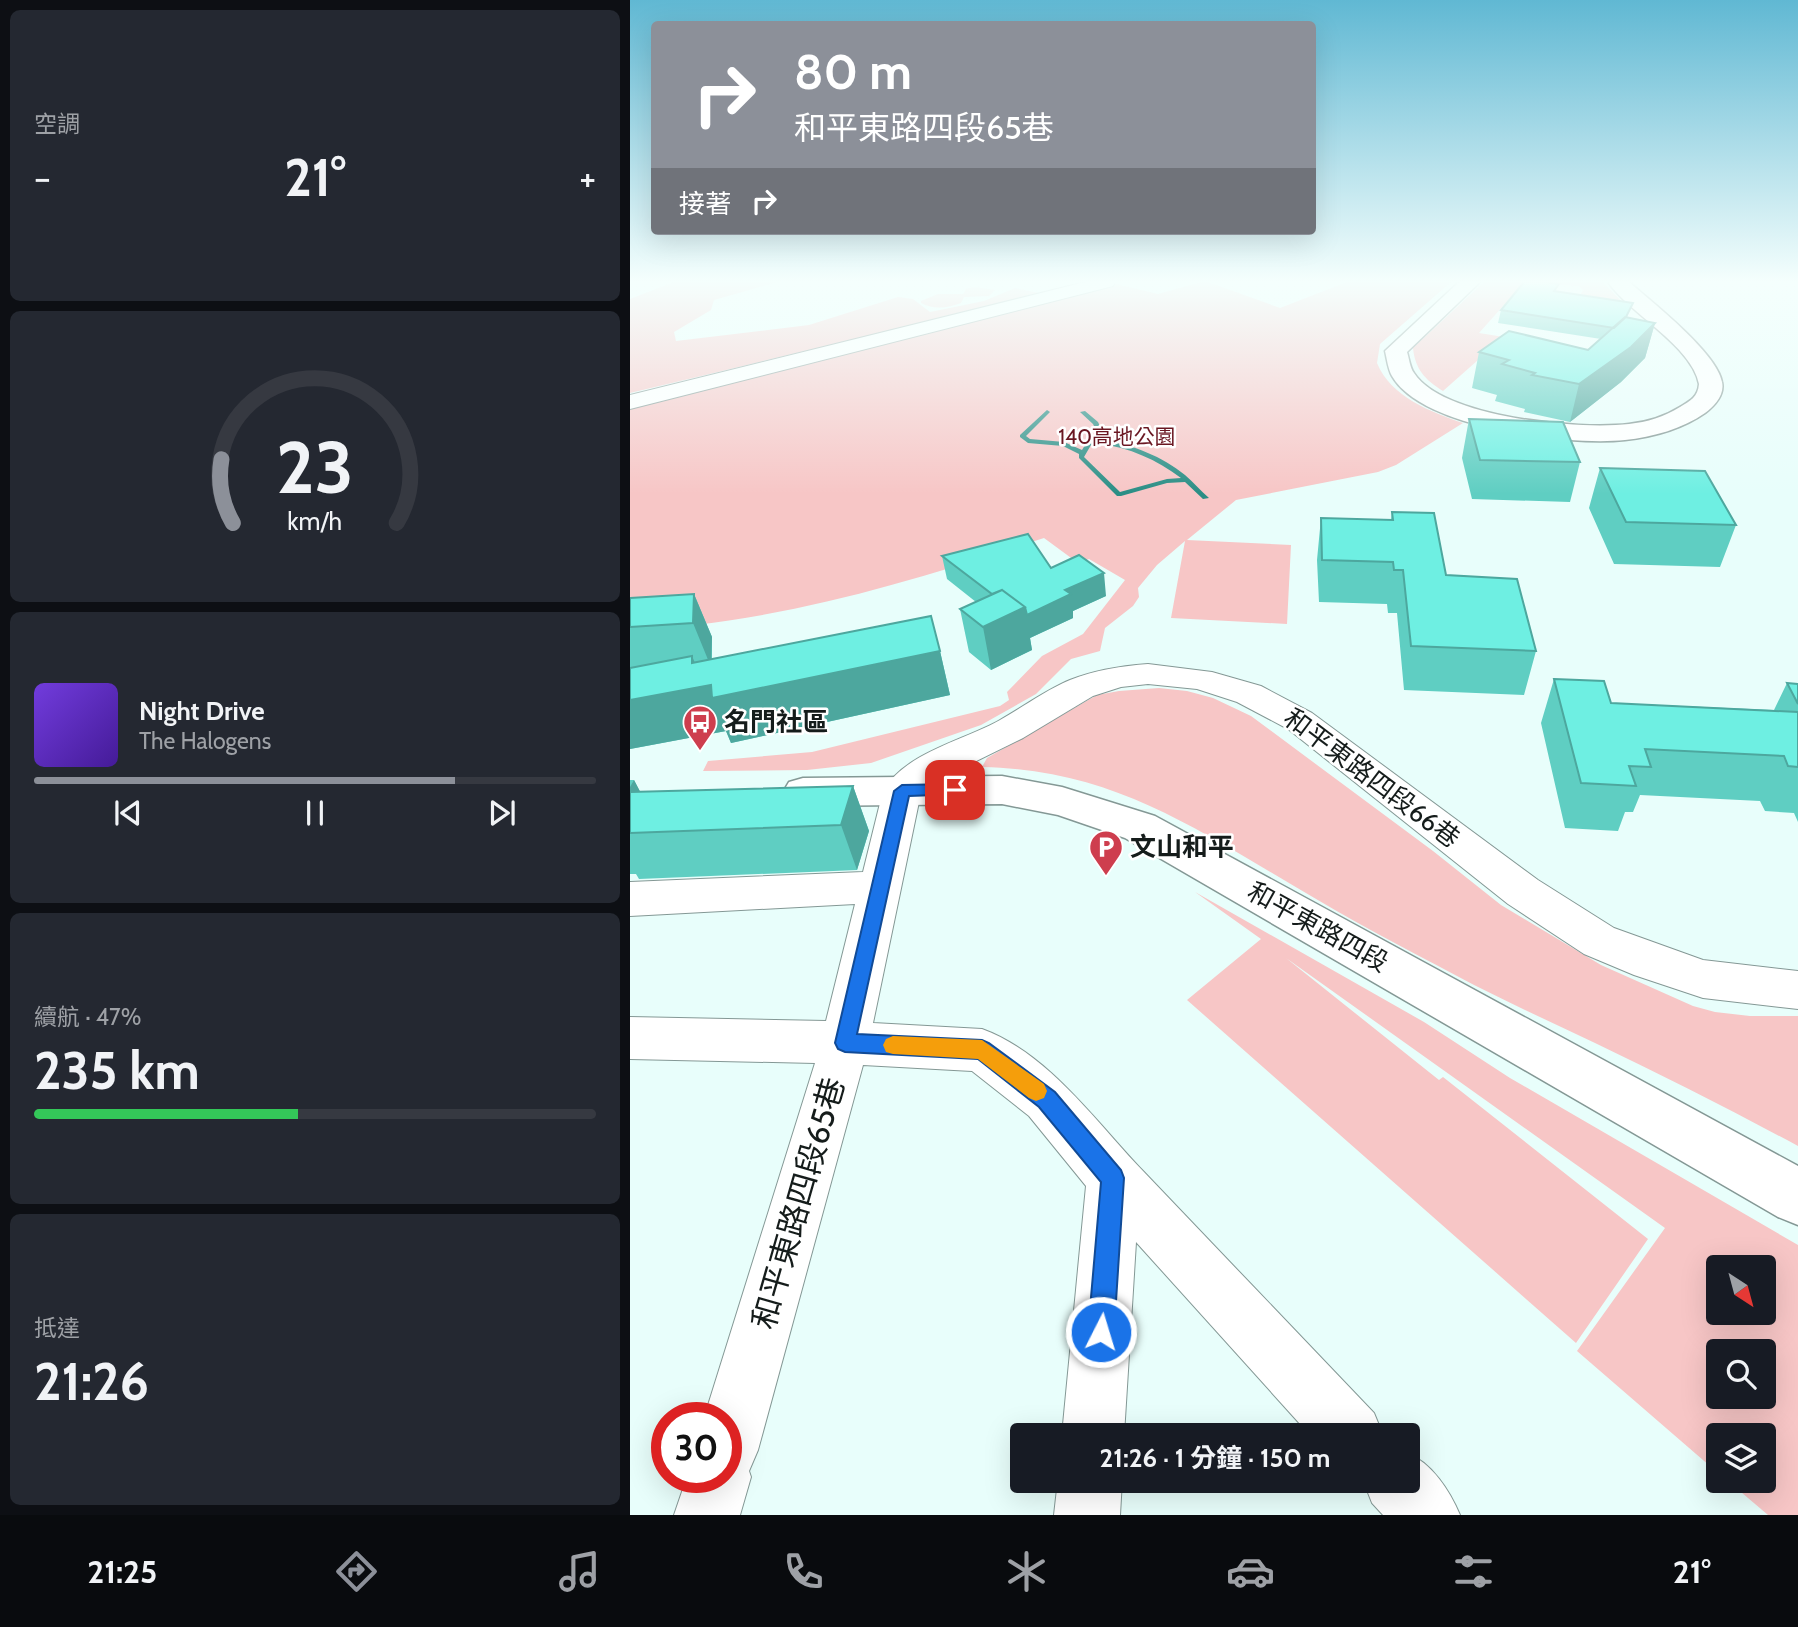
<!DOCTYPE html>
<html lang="zh-TW">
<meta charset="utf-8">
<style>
:root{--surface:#171b24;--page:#242831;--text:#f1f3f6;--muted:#9ea1a6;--line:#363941;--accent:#8c9099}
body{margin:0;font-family:Cabin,"Noto Sans TC",sans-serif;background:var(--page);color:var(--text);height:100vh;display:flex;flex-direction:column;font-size:26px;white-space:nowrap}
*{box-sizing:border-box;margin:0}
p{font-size:23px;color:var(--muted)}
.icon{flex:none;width:38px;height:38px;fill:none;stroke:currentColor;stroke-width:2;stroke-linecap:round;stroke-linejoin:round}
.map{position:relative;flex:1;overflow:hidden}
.drawer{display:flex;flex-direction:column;gap:10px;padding:10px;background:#0d0f14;width:630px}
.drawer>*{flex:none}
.top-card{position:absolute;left:21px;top:21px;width:665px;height:214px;border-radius:7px;box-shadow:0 7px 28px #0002;background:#8c9099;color:#fff;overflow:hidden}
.needle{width:46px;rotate:144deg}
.buttons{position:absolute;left:1076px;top:1255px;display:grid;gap:14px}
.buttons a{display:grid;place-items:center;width:70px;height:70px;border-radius:7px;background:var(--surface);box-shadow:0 7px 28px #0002;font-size:35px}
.speed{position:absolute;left:21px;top:1402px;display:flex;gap:14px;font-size:35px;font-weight:700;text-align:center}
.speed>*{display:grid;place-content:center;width:91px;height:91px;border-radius:50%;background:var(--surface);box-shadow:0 7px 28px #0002;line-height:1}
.speed .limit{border:10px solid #d22;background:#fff;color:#111}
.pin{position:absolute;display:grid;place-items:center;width:60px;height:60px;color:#fff;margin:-30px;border-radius:14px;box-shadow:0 4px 10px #0006}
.me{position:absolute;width:77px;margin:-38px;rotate:5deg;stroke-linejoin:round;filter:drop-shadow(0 0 5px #0008)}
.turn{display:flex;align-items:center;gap:24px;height:147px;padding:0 28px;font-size:32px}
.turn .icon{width:91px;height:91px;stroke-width:2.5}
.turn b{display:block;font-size:49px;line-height:60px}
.then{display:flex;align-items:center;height:66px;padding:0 28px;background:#0003;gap:14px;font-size:26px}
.big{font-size:52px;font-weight:700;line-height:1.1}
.drawer .card{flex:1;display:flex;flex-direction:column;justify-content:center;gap:10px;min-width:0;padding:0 24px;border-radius:10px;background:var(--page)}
.drawer .dial{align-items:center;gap:0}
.dial svg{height:182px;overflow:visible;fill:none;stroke:var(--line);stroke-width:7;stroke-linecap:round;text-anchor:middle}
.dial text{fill:var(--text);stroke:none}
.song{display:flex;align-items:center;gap:21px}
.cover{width:84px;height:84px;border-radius:10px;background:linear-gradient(135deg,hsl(260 70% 55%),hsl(260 70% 35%))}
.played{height:7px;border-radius:4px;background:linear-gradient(90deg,var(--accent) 75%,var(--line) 75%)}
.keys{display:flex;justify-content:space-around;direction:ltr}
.heat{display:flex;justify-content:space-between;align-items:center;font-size:38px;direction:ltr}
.charge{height:10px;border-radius:5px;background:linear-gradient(90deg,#34c759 47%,var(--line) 0)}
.trip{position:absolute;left:380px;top:1423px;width:410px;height:70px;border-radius:7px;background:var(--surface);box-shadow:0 7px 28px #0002;font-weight:700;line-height:70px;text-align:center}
.dock{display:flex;height:112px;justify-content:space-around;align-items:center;background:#090b0e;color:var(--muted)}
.dock .icon{width:49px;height:49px}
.dock .on{color:var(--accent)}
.dock b{font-size:32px;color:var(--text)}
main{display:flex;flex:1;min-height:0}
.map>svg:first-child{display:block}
.green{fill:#f7c6c6;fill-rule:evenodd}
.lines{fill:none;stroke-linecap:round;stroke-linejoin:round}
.stream{fill:#2b8e85;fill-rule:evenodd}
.street-casing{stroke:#849895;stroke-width:2}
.secondary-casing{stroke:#849895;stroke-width:3}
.street{fill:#fff;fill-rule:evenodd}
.secondary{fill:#fff;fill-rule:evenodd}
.wall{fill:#5fcec2}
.shaded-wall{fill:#4da79e}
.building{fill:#6eefe2;stroke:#4da79e;stroke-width:2}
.route{fill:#1a73e8;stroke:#114b97;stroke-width:2}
.slow{fill:#f59e0b}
.labels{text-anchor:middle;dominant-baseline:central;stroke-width:5;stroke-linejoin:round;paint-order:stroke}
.far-park-label{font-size:21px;fill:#6a1722;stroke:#fff}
.poi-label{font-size:26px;font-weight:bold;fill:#151c1b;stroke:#fff;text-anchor:start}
.street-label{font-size:26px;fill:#151c1b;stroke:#fff}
.near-street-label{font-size:32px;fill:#151c1b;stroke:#fff}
</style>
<main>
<section class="drawer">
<div class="card"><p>空調</p>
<div class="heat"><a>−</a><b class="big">21°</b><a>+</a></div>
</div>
<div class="card dial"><svg viewBox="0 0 100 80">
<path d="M14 69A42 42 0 1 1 86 69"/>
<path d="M14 69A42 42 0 0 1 9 41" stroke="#8c9099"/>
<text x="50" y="56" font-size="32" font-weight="700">23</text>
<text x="50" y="72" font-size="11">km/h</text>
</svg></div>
<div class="card">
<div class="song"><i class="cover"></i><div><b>Night Drive</b><p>The Halogens</p></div></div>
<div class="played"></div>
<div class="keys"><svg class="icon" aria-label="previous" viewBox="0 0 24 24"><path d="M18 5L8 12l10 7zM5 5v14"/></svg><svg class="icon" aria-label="pause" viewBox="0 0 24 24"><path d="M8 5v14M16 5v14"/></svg><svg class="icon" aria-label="next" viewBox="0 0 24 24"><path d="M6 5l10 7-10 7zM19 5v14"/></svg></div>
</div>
<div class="card"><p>續航 · 47%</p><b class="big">235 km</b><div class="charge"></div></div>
<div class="card"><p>抵達</p><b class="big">21:26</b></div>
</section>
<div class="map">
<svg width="1168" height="1515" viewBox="0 0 1168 1515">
<rect width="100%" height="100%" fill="#e8fefb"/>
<path class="green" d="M44,282H147L84,300L81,310L44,332L46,341L179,325L268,297L283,299L300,312L354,301L385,288L413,294L0,393V299Z
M571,282H578L650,308L717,282H821L750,344L747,363C761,397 801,412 833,423L766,465L748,472L606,500L557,540L661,545L657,624L541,618L555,541L527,565L508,588L509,597L503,606L475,628L470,651L441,659L406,694L351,725L241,763L177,770L73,771L78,761L182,752L370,706L379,700L377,692L412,656L453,634L495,580L459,559L448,563L414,538C301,575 183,612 64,625C43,627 21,627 0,628V408L201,355L372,315L486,284L528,294Z
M854,282H973L996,306L949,297L953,290L949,286L909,283L890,287L849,333L874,337L813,391C795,380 785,369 783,348Z
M344,287L365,290L359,296L334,297L331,303C318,308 304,310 291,303V301L308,294H333L336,289Z
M529,688L557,691L583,698L621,716L803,851L871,905L971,965L1063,1006L1085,1012L1120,1016H1168V1146C1101,1110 1034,1076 965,1043C919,1021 872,1000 827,976C772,947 717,918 664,886C558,824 480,770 352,767L357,758L467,695L489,691Z
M565,892L794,1022L880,1078L1168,1245V1515H1138L1098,1481L1134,1480V1435H1088V1473L947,1351L1035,1228L656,958L809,1080L813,1077L1018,1239L946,1343L557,1000L631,939ZM1088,1267H1134V1312H1088ZM1088,1351H1134V1396H1088Z"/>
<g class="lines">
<path class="stream" d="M417,410L420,412L396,436L400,439L434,442L452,450L457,442L471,440L463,424L450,412L455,411L468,422L476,439L474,441C502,444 533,457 555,475C563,482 571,491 579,498L573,499L555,482L537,483L491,496H487L449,458V454L433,446L398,443L390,437V435ZM469,444C499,447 527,460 551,478L537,479L490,492L454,457L461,445Z"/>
<g class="street-casing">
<path id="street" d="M455,282H485L483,286L0,409V395Z
M518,664L582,672L631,686L682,713L908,880L984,928L1073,960L1168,971V1009L1073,998L1004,975L954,954L878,904L658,729L607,702L567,689L518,684L491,687L463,696L393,738L316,776L290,797L243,1023L352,1029C418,1053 466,1122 513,1171C590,1252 667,1332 744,1413L753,1435H680L506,1242L494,1435H432L456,1186L399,1116L342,1071L233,1065L128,1450L119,1471L121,1477L110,1515H44L57,1477H96V1418H74L185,1063L0,1059V1017L196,1021L225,904L0,916V882L233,872L253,791C276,752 333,741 370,720C393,707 416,690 440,680C465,670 492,666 518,664Z
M777,1453C802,1463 820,1491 830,1515H753L742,1503L733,1480H777Z
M428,1480H492L490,1515H424Z"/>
</g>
<g class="secondary-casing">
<path id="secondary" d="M829,282H850L777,352C779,358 780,368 784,373C813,418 949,430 999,424C1017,422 1034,417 1050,407C1060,401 1068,397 1069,384C1062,346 999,313 978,282H999C1022,302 1087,353 1092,382C1095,395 1084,406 1075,413C1052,429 1023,437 995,440C940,446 792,429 762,376C758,369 757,359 755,351Z
M372,776L432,787L525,816L1168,1166V1225L1148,1217L495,838L428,815L372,804L173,806L159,802L153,792L159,782L173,778Z"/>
</g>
<use href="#street" class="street"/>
<use href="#secondary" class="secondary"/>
</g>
<path class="wall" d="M927,291L999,318L1025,323L1015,358L991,382L940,422L894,412L895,409L865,401L867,395L842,388L849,352L958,350L971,339L868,323L871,310Z
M839,419L950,462L940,502L842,499L832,458Z
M970,468L1106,525L1090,567L984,564L959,508Z
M762,512L816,575L906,651L894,695L774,690L767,613H758L757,604L689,602L687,560L691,518L761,520Z
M312,556L421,568L476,596L443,611V618L400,638L402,650L361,670L339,652L330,609L346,602L317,579Z
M64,594L82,637V659L310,651L320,695L101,743L96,731L0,749V598Z
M924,679L981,703L1144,710L1157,683L1168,684V822L1164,813L1135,811L1130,801L1010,795L1003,812H995L988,831L935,828L911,723Z
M0,780H4L10,792L223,786L239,831L227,870L9,879L6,874H0Z"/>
<path class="shaded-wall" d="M1025,323L1015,358L991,382L940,422L949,384Z
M474,573L476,596L443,611V618L400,638L402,650L361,670L353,627L395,607Z
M64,594L82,637L81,667L63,623Z
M310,651L320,695L101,743L96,731L0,749V700L62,663V656L75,686Z
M4,780L28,825L0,797V787Z
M223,786L239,831L227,870L211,825Z"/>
<path class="building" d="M894,282H915L929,284L924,291L1003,303L996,317L984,328L871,310Z
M995,317L1025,323L1001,347L949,384L902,375L905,373L872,364L879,360L849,352L879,331L958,350Z
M839,419L933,422L950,462L850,460Z
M970,468L1075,471L1106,525L996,522Z
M762,512L804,513L816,575L887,579L906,651L781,646L773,570H764L763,562L692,560L691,518L763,520Z
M398,534L421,568L449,555L474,573L435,590L441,594L397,615L395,607L372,590L362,594L312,556Z
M372,590L395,607L353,627L330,609Z
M64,594L63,623L0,627V598Z
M301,616L310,651L82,698L81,685L0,700V668L62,656V663Z
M924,679L974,681L981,703L1168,712V767L1158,766L1154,756L1015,749L1021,767L999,766L1006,786L951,783Z
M1157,683L1168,684V704Z
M223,786L211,825L0,833V792Z"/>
<linearGradient id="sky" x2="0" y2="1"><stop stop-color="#60b8d3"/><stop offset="0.57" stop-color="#f5fffd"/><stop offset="1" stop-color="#f5fffd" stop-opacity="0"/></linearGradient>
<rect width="1168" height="494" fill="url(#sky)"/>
<path class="route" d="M325,784L331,786L334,790L331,794L279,796L227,1034L352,1040L359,1043L425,1092L491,1170L494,1178L484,1332L480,1341L471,1345L462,1341L458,1332L471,1182L409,1107L348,1059L215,1052L208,1049L205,1043L264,791L272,785Z"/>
<path class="slow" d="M263,1036L352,1040L414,1084L417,1091L414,1098L406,1101L399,1098L348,1059L263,1054L256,1052L253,1045L256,1039Z"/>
<defs>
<g id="bus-pin" transform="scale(1.75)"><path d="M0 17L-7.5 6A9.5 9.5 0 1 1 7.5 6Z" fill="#ce3e4e" stroke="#fff"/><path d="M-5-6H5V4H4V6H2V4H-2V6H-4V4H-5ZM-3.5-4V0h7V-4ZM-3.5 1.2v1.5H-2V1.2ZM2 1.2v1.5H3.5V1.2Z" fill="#fff"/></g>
<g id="parking-pin" transform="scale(1.75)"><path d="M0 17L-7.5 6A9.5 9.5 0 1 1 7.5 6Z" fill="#ce3e4e" stroke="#fff"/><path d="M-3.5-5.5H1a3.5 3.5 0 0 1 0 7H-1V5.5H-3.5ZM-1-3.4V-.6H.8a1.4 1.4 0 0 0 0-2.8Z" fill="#fff"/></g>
</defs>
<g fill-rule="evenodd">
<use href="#bus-pin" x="70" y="722"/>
<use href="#parking-pin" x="476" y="847"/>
</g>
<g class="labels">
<g class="far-park-label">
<text x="487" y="436">140高地公園</text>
</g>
<g class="poi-label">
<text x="94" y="722">名門社區</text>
<text x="500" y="847">文山和平</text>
</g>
<g class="street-label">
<text transform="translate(742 778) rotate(37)">和平東路四段66巷</text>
<text transform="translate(688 927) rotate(29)">和平東路四段</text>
</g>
<g class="near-street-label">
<text transform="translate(168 1203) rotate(-74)">和平東路四段65巷</text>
</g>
</g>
</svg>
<div class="buttons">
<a><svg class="needle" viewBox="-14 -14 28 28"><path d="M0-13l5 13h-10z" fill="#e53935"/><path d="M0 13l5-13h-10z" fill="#9ea1a6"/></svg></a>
<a><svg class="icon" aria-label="search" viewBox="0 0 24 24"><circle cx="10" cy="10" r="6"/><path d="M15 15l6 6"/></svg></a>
<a><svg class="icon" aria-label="layers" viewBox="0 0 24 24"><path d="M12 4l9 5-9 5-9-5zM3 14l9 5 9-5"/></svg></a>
</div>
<div class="speed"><div class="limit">30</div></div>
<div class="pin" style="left:325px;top:790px;background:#d93025"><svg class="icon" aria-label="arrive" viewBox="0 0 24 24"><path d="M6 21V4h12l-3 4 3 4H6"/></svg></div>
<svg class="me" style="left:471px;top:1332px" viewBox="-20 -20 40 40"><circle r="17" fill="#1a73e8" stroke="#fff" stroke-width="3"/><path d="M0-11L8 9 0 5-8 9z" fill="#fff"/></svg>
<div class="trip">21:26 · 1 分鐘 · 150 m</div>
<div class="top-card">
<div class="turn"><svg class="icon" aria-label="right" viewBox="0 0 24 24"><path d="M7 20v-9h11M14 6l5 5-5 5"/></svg><div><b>80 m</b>和平東路四段65巷</div></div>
<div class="then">接著<svg class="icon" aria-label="right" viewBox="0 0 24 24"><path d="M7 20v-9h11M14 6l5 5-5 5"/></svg></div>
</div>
</div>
</main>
<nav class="dock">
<b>21:25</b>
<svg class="icon on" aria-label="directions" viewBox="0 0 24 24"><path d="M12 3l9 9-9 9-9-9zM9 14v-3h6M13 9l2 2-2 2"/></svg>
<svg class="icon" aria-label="music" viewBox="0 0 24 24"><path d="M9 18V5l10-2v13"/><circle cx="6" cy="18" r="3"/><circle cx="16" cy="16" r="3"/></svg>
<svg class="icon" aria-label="phone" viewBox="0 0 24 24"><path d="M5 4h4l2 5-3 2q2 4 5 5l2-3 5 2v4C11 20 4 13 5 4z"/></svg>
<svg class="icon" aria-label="climate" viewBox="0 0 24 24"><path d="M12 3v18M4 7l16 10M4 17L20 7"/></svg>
<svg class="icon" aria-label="car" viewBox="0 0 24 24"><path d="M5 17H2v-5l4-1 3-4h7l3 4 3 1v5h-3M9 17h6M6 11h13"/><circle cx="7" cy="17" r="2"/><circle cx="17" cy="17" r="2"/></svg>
<svg class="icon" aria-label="filters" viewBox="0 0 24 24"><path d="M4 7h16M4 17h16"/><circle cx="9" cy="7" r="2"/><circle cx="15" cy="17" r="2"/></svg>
<b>21°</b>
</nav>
